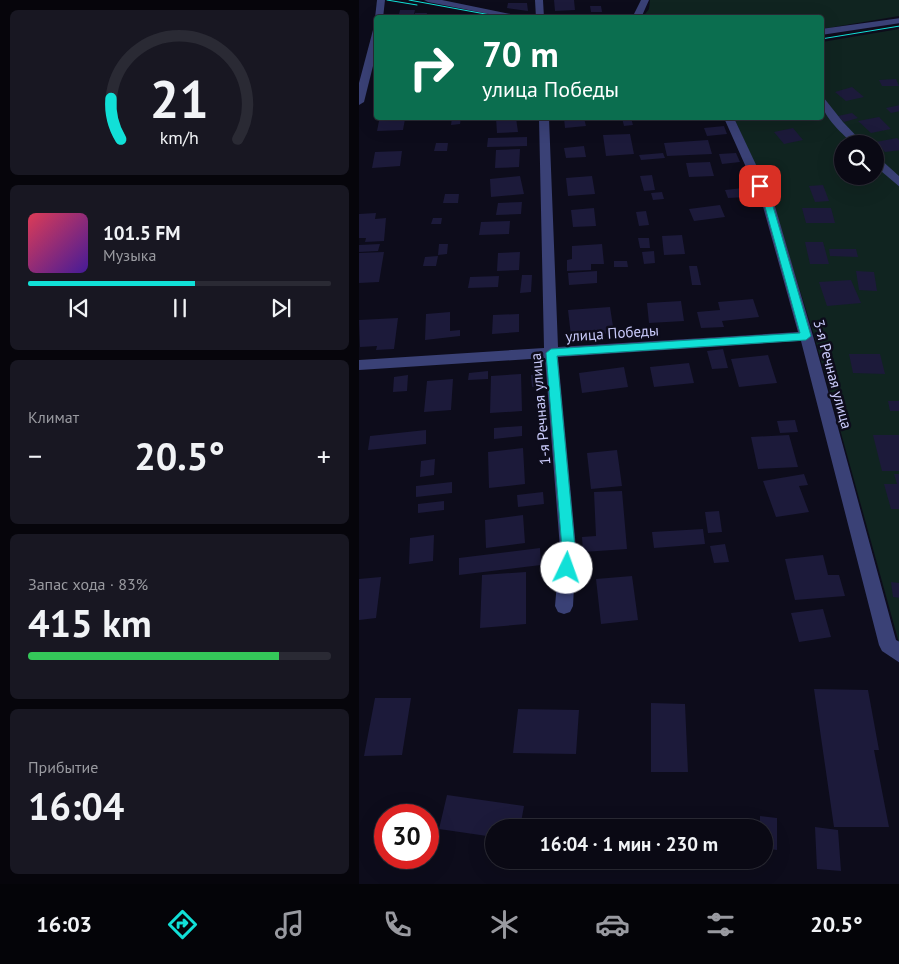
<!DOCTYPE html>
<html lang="ru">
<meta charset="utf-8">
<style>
:root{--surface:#0a0914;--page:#181722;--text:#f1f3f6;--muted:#999aa0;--line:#2a2a34;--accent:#11e0d7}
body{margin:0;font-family:"PT Sans",sans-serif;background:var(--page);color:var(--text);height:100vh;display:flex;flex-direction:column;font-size:19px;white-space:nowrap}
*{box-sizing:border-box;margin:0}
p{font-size:16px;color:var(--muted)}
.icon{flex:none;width:28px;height:28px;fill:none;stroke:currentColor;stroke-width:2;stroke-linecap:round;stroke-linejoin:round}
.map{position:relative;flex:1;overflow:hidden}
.side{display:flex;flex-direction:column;gap:10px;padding:10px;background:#06050b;width:359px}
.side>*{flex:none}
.guide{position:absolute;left:15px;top:15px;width:450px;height:105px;border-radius:5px;box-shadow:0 5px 20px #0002,0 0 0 1px var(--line);background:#0b6e4f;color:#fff;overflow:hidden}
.fabs{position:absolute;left:475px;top:135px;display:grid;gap:10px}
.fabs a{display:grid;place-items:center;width:50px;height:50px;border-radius:50%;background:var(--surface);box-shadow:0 5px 20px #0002,0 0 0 1px var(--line);font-size:25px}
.speed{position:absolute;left:15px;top:804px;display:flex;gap:10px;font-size:25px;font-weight:700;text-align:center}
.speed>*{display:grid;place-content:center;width:65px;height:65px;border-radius:50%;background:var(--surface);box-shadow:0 5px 20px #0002,0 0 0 1px var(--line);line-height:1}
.speed .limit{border:8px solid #d22;background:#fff;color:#111}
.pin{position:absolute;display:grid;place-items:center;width:42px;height:42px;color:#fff;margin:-21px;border-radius:10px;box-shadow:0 2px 8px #0006}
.me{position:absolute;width:55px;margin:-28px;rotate:3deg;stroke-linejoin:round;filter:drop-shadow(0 0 4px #0008)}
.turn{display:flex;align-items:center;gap:18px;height:105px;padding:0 25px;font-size:22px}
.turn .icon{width:65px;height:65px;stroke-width:2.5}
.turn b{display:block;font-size:35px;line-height:42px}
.big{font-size:38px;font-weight:700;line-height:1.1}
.side .widget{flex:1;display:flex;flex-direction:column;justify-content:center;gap:8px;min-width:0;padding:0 18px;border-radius:8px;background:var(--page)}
.side .dial{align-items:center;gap:0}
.dial svg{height:130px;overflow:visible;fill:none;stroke:var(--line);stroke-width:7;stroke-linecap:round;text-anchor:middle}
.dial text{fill:var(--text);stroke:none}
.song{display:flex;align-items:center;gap:15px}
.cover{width:60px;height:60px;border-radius:8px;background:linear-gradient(135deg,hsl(350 70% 55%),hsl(260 70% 35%))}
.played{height:5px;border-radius:2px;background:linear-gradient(90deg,var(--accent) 55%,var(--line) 55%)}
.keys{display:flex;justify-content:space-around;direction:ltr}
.heat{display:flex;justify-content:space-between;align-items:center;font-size:28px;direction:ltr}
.charge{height:8px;border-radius:4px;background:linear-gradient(90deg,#34c759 83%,var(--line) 0)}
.trip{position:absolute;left:126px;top:819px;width:288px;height:50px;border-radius:25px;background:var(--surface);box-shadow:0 5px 20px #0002,0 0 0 1px var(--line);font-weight:700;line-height:50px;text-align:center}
.menu{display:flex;height:80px;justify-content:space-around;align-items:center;background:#040408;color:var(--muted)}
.menu .icon{width:35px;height:35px}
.menu .on{color:var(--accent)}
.menu b{font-size:22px;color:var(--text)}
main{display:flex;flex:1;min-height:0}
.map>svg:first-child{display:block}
.green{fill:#102420;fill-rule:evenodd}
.building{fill:#1c1a3a}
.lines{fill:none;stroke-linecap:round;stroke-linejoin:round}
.minor{fill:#3a4176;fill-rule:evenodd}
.tram{stroke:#11e0d7;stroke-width:1}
.route{fill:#11e0d7;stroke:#0b928c}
.labels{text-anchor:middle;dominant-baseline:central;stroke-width:5;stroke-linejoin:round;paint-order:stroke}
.street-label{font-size:15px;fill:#cacbfb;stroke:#0d0c1b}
</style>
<main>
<section class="side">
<div class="widget dial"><svg viewBox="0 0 100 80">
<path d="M14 69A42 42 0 1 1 86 69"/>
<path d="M14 69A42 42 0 0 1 8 44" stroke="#11e0d7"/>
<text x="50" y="56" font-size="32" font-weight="700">21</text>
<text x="50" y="72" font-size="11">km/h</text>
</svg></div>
<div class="widget">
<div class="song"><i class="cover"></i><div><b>101.5 FM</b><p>Музыка</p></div></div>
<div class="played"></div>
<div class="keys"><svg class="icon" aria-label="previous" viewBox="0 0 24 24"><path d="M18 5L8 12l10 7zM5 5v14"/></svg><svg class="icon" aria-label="pause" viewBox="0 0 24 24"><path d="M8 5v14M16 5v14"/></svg><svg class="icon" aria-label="next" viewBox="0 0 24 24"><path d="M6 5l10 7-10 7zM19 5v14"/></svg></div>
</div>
<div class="widget"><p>Климат</p>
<div class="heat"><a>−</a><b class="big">20.5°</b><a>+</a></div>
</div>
<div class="widget"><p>Запас хода · 83%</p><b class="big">415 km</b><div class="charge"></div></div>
<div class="widget"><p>Прибытие</p><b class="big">16:04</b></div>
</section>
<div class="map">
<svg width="541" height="884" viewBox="0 0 541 884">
<rect width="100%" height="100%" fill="#0d0c1b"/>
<path class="green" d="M291,0H540V16L463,29L462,18H283L290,9Z
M540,29V643L455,335L413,202L375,118H462L463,42ZM484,144H516V176H484Z"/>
<path class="building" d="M195,0H215L216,10L196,11Z
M149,3H168L169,11L148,8Z
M231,6H242L243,12H232Z
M41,10H56L54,18H39Z
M56,13H68L67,18H55Z
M537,79L540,86H523L520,80Z
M493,87L505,97L487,101L476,92Z
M541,105V111L532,113L527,108Z
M493,113L499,118L485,122L479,116Z
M520,117L532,129L512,133L499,121Z
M93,118H102L101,124L92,125Z
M137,118H157L159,132L138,133Z
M205,118H225L227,126L206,128Z
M263,118H272L274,125L265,126Z
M317,118H340L341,120L318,121Z
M46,119L44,130L18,131L20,121Z
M365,126L368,134L348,136L345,128Z
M434,128L444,140L425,144L415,132Z
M271,134L275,154L247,156L244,135Z
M168,137V146L128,147L129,138Z
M538,138L541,141V150L526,152L517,142Z
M349,140L353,154L308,156L305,143Z
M77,143H89L88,151H75Z
M225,146L227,157L207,158L205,148Z
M161,149L160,167L136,168L137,150Z
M43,151L41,166L13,168L16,152Z
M304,153L306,158L282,160L280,155Z
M377,153L381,162L363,164L360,154Z
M351,162L355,176L330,177L327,163Z
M293,175L296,190L285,191L281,176Z
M161,176L165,194L132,197L131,179Z
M233,176L236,194L209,196L207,178Z
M464,185L470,201L456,202L450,186Z
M384,188L388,197L369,198L366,190Z
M303,192L305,199L294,200L292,193Z
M86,194H100L99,203H84Z
M163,202L162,214L137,215L139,203Z
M361,205L366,217L335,221L330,209Z
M235,208L237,226L214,227L212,210Z
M443,208H472L476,223H447Z
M287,211L290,225L280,226L277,212Z
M17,213L16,219L27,218L25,241L6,242L7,238H0V214Z
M74,218H83L82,224H72Z
M151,221L150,234L120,235L122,222Z
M323,235L326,254L305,255L303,236Z
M279,238H290L291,248H281Z
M446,242H464L470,264H451Z
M21,244L19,251L0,252V245Z
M80,244H89L88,254L79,255Z
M243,244L245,264H232V270L208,271V260L213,259V246Z
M470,249H497L499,257L471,256Z
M295,251L296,263L285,264L283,252Z
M25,252L20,282L0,283V253Z
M161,252L160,270L138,271L139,253Z
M79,256L77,266H64L66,257Z
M255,261H268L269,267H255Z
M330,266H338L342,285H333Z
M238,271V283L210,285L209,273Z
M497,271L515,272L518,291L500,290Z
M163,275H173L172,292L161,293Z
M140,276L139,287L109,288L111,277Z
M492,280L502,303L468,306L460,282Z
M394,299L400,317L363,321L365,327L342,328L338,312L361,310L359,302Z
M322,301L325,321L290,323L288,303Z
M251,307L255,333L212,336L209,310Z
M91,312V331L101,330V336L66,340L67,314Z
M160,314V332L133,334L134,315Z
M39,318L35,349L17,350L18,346L1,347L0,320Z
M364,349L369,368L353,369L348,351Z
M490,354H521L526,374L494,373Z
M409,355L418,383L380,387L372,359Z
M330,363L335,383L295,387L291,367Z
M265,367L269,387L223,393L220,373Z
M129,371V379L109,380L110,373Z
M162,374L163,411L131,413L132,376Z
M185,374L186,385L173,387L172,375Z
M49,375L48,391L34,392L35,377Z
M94,379L92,410L65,412L68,381Z
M529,401H541V411H531Z
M436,420L439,432L421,433L418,421Z
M163,426V436L135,439V428Z
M67,430V444L9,450L11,436Z
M430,435L439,467L399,469L392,437Z
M514,435H541V471H523Z
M164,448L166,484L130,488L129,452Z
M258,450L263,486L232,489L228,453Z
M76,459L75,475L61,477L62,461Z
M445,474L449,485L440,486L450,512L417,517L404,481Z
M535,474H541V509H532L525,484H538Z
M93,482V493L57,497V486Z
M263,491L268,549L224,552L223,537L237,536L235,492Z
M184,492L185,504L159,507L158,495Z
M85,501V510L59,513V504Z
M360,511L363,532L349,533L346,512Z
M164,515L166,543L127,548L126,520Z
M344,529L346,544L295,548L293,532Z
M75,535L74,561L50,564L51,538Z
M366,544L370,562L355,563L351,546Z
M181,548L182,565L100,575V558Z
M464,555L469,575H480L486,596L436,600L426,559Z
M167,572V624L121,628L123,575Z
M273,576L279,620L242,624L237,579Z
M22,577L17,618L0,620V579Z
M532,582L541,583V598L534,597Z
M464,609L472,637L440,642L432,613Z
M455,689L509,690L520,750H515L530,827H475Z
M16,698H52L43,755L5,756Z
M292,703L326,704L329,772H292Z
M159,709L220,710L217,754L154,753Z
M88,795L165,806L161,828H135V837L80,829Z
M401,816L418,818V850L405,848V828H401Z
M456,827L479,830L482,871L458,869Z"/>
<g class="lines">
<path class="minor" d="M18,0H26L24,18H18V20L16,18Z
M65,0H83L171,18H150L69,2Z
M176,0H184L185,18H177Z
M282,0H290L282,18H273Z
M541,18V23L462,35V29Z
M18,27V50L5,102L0,105V83L14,30Z
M462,97L465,98L484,122L505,144H494C481,131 462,116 462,97Z
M180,118H190L199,347L439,332L403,203L365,118H375L415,203L454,336L537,640L541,642V663L523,651L520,645L442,341L199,357L217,548L214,606L211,612L205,614L199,612L196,606L201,548L186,358L0,370V360L185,348Z
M516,157L520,158L541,177V187L516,166Z"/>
<path class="tram" d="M28,0L58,5
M50,0L148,18
M462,39L541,26"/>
</g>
<path class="route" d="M398,184H404L413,203L452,336L447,340L198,356L216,548L212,572L208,573L203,572L201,568L203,548L187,353L192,349L441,333L405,203L397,186Z"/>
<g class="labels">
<g class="street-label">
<text transform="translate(253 333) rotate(-4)">улица Победы</text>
<text transform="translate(474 374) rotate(75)">3-я Речная улица</text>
<text transform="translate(181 409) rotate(-95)">1-я Речная улица</text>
</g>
</g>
</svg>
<div class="fabs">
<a><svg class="icon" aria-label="search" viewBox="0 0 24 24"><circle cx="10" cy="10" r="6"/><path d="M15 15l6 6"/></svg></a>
</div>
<div class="speed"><div class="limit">30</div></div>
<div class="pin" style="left:401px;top:186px;background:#d93025"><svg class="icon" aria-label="arrive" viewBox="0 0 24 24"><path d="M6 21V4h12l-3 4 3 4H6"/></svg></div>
<svg class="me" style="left:208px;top:568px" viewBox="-20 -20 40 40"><circle r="19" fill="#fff"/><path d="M0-13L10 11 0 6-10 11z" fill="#11e0d7"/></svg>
<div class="trip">16:04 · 1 мин · 230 m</div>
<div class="guide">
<div class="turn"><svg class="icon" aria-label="right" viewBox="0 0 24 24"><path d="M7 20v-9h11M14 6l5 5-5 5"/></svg><div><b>70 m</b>улица Победы</div></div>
</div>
</div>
</main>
<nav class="menu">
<b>16:03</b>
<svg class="icon on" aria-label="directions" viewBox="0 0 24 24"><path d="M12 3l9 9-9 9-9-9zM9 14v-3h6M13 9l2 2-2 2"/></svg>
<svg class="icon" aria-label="music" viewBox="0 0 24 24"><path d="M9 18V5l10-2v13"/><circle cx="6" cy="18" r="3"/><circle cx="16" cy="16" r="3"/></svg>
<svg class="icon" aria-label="phone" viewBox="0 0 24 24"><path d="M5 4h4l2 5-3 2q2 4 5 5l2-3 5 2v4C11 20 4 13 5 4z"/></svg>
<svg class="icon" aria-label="climate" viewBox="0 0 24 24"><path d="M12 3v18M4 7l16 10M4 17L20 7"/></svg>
<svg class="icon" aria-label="car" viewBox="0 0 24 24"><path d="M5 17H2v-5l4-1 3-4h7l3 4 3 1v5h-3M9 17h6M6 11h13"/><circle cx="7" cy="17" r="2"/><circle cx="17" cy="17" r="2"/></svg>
<svg class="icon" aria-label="filters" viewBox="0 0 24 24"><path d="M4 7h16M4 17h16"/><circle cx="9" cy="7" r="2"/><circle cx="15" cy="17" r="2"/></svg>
<b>20.5°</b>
</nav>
